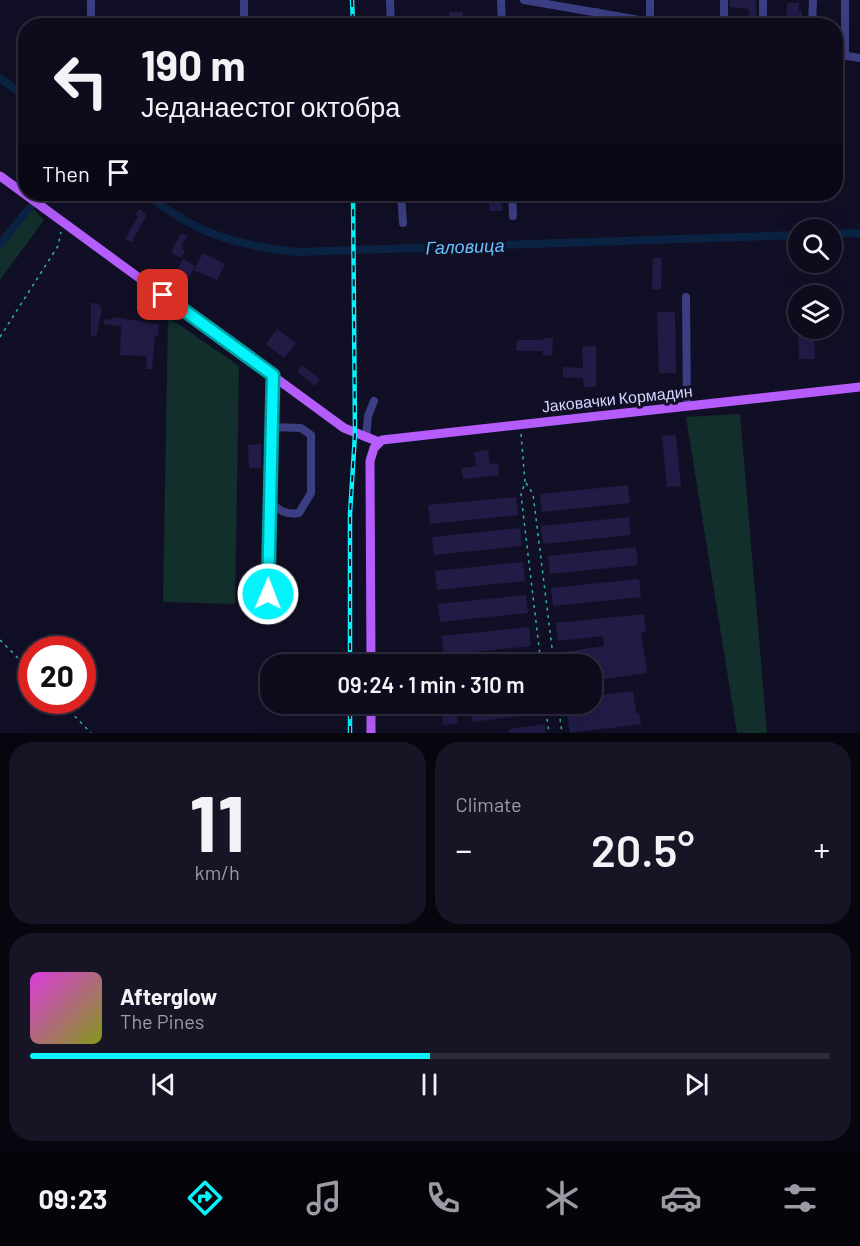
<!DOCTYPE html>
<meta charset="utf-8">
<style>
:root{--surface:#0d0b1c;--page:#161425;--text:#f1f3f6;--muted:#9a9ba3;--line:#2d2b3b;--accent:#05f3fa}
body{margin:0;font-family:Barlow,sans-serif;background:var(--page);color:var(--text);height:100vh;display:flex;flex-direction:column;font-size:22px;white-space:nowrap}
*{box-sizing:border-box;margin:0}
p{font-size:20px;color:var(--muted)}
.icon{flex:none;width:33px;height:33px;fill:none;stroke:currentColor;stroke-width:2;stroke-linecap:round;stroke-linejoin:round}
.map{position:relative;height:733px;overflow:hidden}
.sheet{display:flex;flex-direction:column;gap:9px;padding:9px;background:#07060f;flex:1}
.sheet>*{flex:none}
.guide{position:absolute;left:18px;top:18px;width:825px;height:183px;border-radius:24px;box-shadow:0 6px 24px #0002,0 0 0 2px var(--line);background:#0d0b1c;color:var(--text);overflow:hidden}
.fabs{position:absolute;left:788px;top:219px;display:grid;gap:12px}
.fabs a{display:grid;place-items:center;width:54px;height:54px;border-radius:50%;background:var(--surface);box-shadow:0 6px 24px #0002,0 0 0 2px var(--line);font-size:30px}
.speed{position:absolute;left:18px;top:636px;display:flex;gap:12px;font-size:30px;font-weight:700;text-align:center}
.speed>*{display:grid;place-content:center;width:78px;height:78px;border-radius:50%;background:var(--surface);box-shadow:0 6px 24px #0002,0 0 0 2px var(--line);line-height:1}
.speed .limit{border:9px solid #d22;background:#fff;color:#111}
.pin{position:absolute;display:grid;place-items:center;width:51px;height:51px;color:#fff;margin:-26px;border-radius:12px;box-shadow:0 3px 9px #0006}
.me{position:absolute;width:66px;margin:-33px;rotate:1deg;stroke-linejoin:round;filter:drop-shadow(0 0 4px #0008)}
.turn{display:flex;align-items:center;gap:21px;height:126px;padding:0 24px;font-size:27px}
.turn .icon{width:78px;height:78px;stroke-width:2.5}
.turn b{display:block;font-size:42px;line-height:51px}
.then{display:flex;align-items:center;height:57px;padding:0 24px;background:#0003;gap:12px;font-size:22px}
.big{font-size:45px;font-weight:600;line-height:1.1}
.sheet .tile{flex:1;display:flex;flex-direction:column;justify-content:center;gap:9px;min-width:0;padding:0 21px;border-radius:24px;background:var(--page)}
.sheet .dial{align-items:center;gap:0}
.dial b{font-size:78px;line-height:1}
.song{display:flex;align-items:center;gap:18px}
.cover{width:72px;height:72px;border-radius:9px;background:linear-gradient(135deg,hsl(300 70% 55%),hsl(70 70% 35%))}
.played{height:6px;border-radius:3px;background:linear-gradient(90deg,var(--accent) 50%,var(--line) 50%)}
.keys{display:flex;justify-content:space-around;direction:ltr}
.heat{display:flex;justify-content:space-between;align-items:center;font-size:33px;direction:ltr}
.sheet .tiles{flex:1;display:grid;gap:9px;grid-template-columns:1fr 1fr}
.tile:last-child{grid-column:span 2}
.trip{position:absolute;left:260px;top:654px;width:342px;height:60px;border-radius:24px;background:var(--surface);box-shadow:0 6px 24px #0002,0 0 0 2px var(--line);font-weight:600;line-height:60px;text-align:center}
.dock{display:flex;height:96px;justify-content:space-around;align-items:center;background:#05040b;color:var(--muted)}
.dock .icon{width:42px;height:42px}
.dock .on{color:var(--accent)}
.dock b{font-size:27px;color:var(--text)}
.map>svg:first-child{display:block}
.green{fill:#122f2c}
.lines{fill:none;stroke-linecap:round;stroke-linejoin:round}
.canal{stroke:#0b2342;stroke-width:8}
.building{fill:#211c46}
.path{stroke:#31b5a3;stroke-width:1.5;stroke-dasharray:3 4.5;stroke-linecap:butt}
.minor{stroke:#3b3e83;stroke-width:8}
.major{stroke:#b55dfc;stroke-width:9}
.rail-casing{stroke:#05f3fa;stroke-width:4.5}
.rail{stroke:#110f25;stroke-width:2;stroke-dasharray:7;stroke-linecap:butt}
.route-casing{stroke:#039ea2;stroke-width:15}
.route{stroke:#05f3fa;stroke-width:10}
.labels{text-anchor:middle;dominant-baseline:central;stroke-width:6;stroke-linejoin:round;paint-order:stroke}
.street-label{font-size:16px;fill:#d6d4fe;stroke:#110f25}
.water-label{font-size:18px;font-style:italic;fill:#64c1fc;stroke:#110f25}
</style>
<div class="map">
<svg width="860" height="733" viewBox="0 0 860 733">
<rect width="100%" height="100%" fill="#110f25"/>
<path class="green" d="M29,204L44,220L0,280V239Z
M168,317L239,366L235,604L163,602Z
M740,414L767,733H737L686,417Z"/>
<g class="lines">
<path class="canal" d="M0,78L26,98
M146,194C198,234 231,244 296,252L798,235
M831,234L860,233
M0,244L41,194"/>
</g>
<path class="building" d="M730,0H756L757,26L748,25L749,9L730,7Z
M787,3H799V11H802V20H795V24L786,23Z
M449,12H463V21H460V24H449Z
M489,197H501L502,211H489Z
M139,209L147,214L132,242L125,239L138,216L135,215Z
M181,233L187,236L182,244V249L185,250L181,258L171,252Z
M203,253L225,264L217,280L194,270Z
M653,258H662L661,289H652Z
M183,259L195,266L188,279L176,273Z
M91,303L100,304V308H102L96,337L91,336Z
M657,312H675L676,373H659Z
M113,317L159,324L158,336H155L152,369H146L147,356L120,355L121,326L104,324V319L112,320Z
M798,328H814L815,359H799Z
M277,329L296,343L284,358L266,344Z
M543,338H553L552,356L543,355V351H516L517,340H543Z
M596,346V387H584L583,378L563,377V367L583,368L582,347Z
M302,365L320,379L315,386L297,372Z
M676,435L681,486L667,487L662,436Z
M261,444V468H249L248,445Z
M488,450L490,464L498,463L499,475L463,479L461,468L476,466L474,452Z
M628,485L630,503L542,512L540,494Z
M516,497L518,515L430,524L428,505Z
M629,517L631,535L543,544L541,526Z
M520,528L522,546L434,555L432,537Z
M636,547L638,565L550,574L548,556Z
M523,562L525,581L437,590L435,571Z
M639,579L641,597L553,606L551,588Z
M526,595L528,613L440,622L438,604Z
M644,614L646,632H641L647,673L591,681V659L559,664L557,653L604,646L603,636L558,641L556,623Z
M529,627L531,646L444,655L441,636Z
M535,655L537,664H494V661Z
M633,691L636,713H639L641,724L570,733L567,711H565L564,704H591V696Z
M522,704H541L543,713L472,722L471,710Z
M456,710L458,724L443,725L442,712Z
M545,724L546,733H509V729Z"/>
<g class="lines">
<path class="path" d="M0,337L58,246L61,232
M521,434L525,482L521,495L541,664
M526,483L533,494L554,664
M0,640L32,672
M59,700L91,733
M545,704L549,733
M558,704L562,733"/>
<path class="minor" d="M390,0L391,26
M501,0L502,26
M524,0L674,26
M597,12V26
M650,21V0
M91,26V0
M244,26V0
M724,26V0
M763,26V0
M812,26L813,0
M836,54L860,58
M845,56V0
M401,194L403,223
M512,194L513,216
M686,297L687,405
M272,427L301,428L311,435V493L299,513C286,515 278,511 270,500L273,375
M366,438L368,416L374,401
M268,618L270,500"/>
<path class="major" d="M0,176L344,428L379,442
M371,664L370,461L374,448L382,440L860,387
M371,733V704"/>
<g class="rail-casing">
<path id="rail" d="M352,0L353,26
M350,664V514L355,434L353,194
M350,733V704"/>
</g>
<use href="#rail" class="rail"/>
</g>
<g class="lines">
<g class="route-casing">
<path id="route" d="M163,295L273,375L268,594"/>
</g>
<use href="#route" class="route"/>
</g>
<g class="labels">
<g class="street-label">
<text transform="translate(617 398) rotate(-6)">Јаковачки Кормадин</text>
</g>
<g class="water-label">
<text transform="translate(465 246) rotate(-2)">Галовица</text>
</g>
</g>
</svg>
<div class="fabs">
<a><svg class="icon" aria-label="search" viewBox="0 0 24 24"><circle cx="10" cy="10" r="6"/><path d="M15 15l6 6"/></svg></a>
<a><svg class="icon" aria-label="layers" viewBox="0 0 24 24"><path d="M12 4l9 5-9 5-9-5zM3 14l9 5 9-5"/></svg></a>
</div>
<div class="speed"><div class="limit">20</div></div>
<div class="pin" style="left:163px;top:295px;background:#d93025"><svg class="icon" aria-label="arrive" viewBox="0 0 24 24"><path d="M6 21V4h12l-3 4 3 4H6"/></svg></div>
<svg class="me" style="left:268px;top:594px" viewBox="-20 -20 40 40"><circle r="17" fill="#05f3fa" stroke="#fff" stroke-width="3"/><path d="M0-11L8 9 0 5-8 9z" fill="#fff"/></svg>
<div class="trip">09:24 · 1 min · 310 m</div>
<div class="guide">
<div class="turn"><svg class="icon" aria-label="left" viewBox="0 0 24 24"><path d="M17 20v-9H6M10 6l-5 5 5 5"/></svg><div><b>190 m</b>Једанаестог октобра</div></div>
<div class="then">Then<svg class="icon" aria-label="arrive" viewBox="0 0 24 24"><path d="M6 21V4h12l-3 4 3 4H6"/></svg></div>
</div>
</div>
<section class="sheet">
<div class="tiles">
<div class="tile dial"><b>11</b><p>km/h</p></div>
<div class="tile"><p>Climate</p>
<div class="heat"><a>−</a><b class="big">20.5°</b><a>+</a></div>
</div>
<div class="tile">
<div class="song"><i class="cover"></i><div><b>Afterglow</b><p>The Pines</p></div></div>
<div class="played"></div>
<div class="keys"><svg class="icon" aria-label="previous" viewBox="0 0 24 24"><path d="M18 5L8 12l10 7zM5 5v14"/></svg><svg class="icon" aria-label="pause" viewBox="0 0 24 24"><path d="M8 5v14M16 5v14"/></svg><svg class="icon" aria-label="next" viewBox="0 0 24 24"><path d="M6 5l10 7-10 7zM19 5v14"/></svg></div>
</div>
</div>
</section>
<nav class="dock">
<b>09:23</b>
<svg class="icon on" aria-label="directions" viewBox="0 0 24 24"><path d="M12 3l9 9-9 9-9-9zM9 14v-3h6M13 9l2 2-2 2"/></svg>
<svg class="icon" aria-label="music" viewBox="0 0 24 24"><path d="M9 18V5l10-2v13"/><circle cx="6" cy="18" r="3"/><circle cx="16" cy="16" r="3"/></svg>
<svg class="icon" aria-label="phone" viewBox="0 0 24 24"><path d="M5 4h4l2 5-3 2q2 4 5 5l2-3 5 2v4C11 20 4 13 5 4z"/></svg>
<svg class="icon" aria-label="climate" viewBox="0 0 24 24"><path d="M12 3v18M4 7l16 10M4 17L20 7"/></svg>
<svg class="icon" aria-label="car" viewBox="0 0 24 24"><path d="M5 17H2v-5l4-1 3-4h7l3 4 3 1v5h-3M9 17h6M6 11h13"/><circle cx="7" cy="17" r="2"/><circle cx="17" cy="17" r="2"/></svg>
<svg class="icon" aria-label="filters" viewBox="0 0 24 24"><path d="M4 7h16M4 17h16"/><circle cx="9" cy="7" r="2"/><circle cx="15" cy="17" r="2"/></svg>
</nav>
